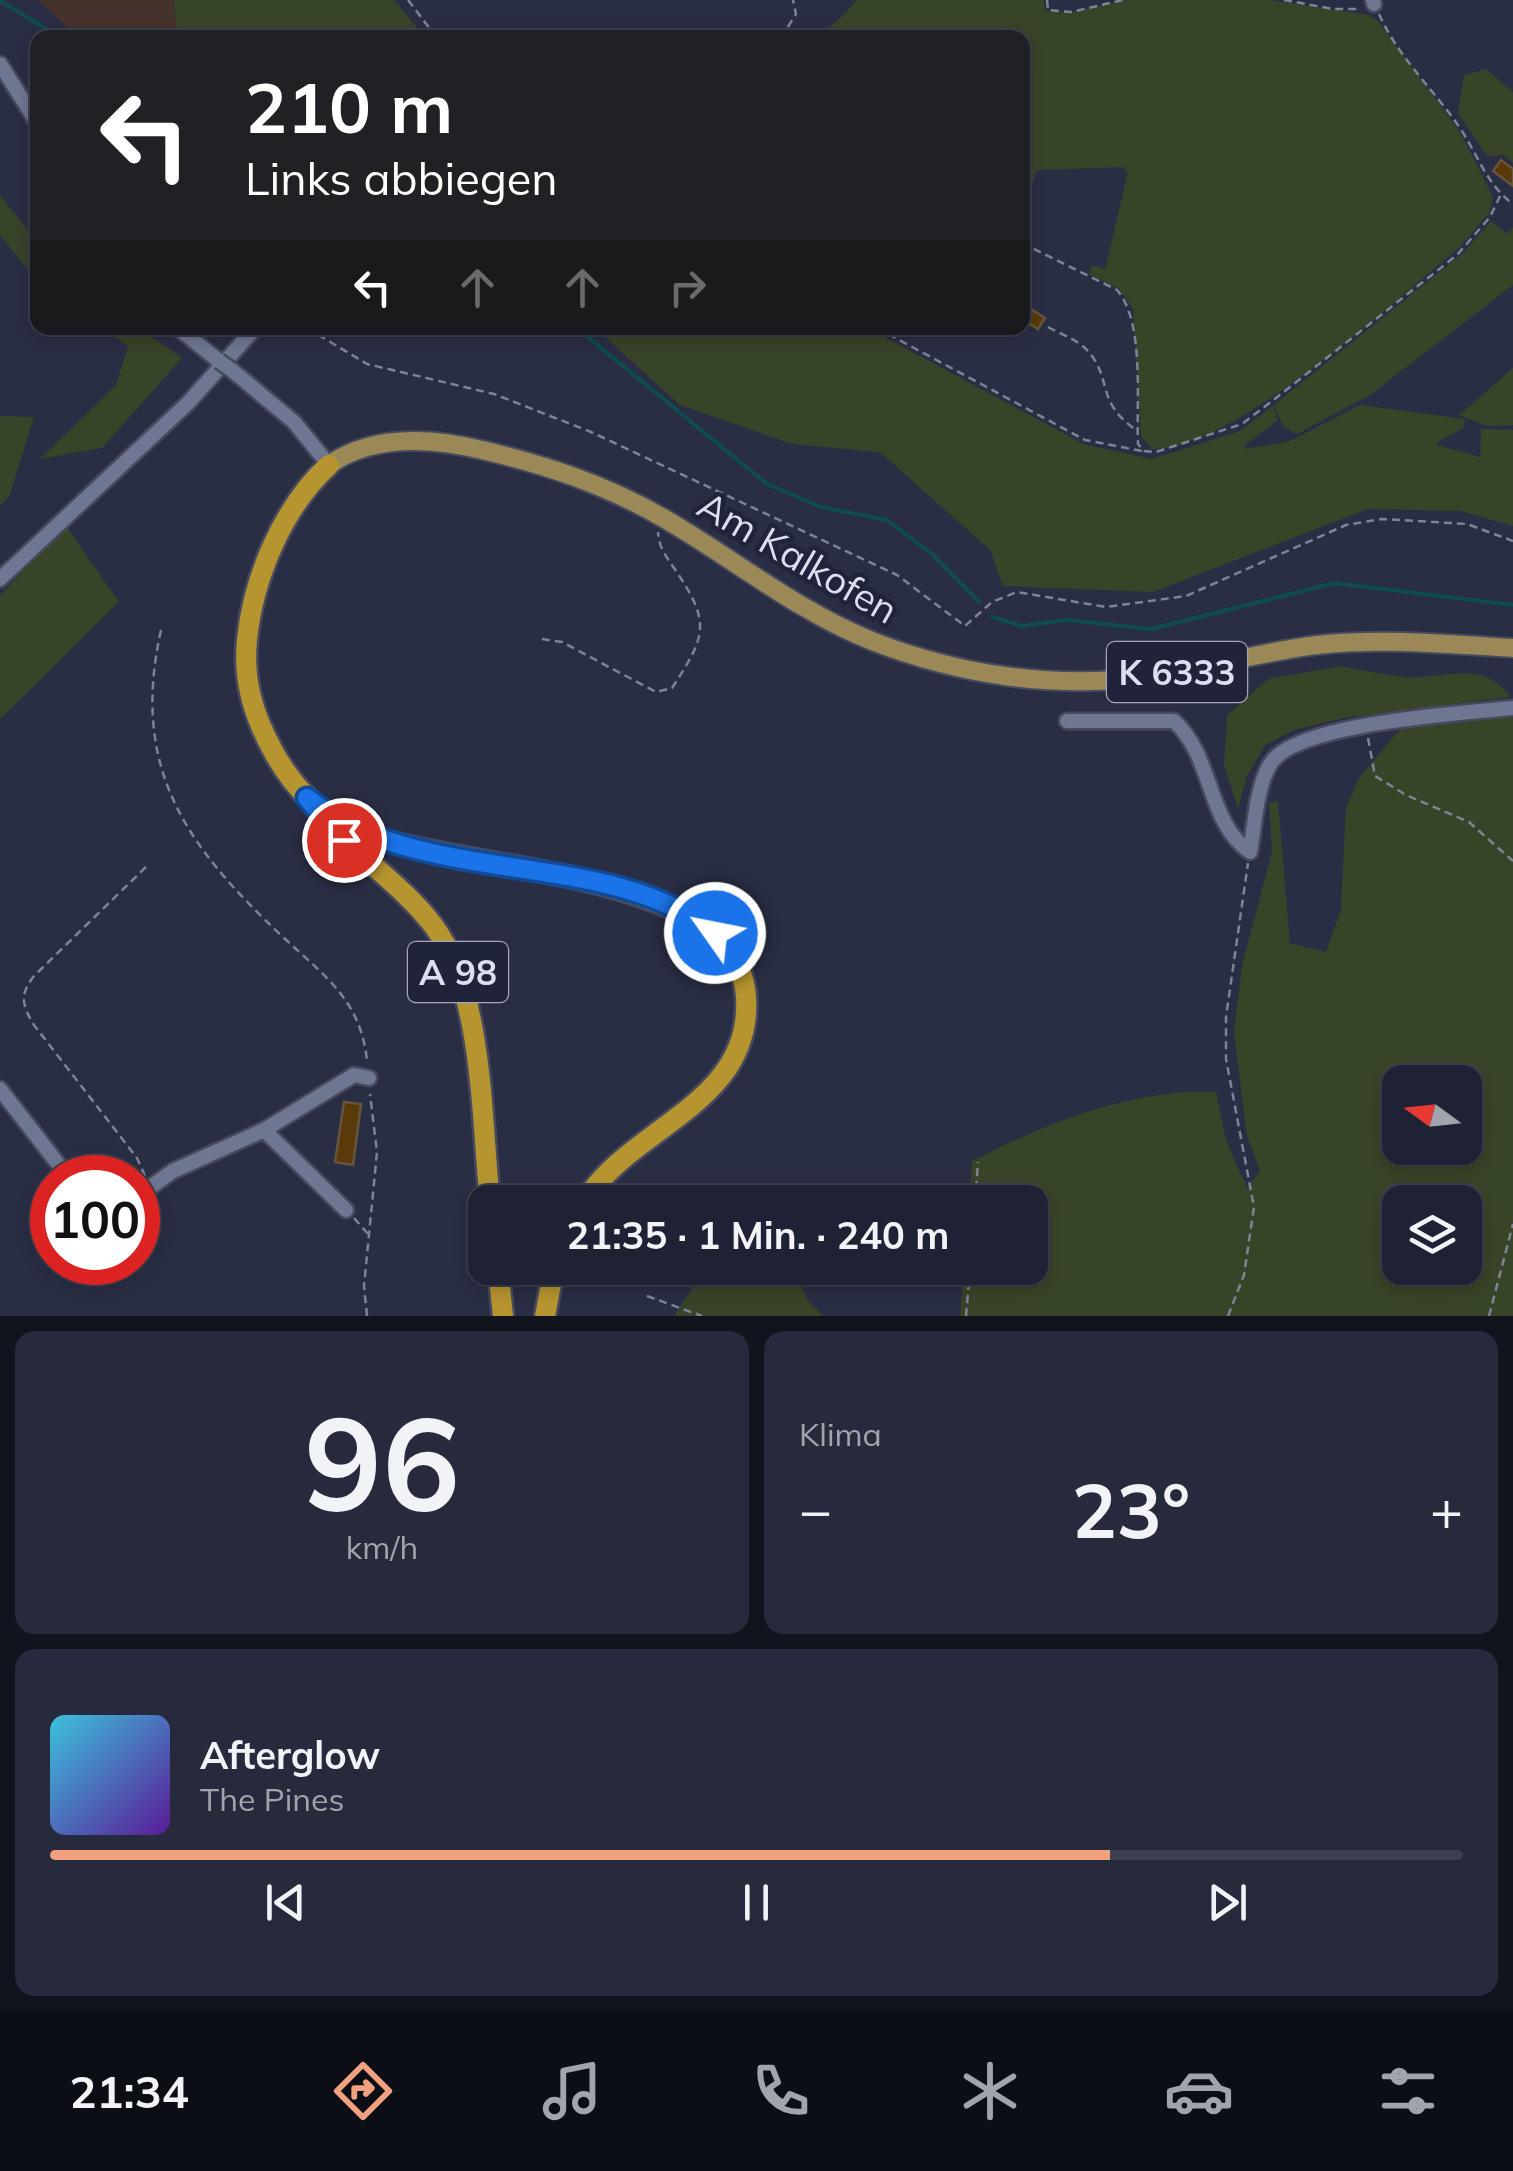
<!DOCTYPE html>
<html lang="de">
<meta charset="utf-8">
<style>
:root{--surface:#1f2234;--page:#272a3c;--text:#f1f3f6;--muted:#a1a4ac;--line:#3c3f4f;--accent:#f2a17e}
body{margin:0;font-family:Mulish,sans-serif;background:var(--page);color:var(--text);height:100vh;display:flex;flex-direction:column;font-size:38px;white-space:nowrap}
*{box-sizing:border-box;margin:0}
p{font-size:32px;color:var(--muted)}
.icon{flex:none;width:55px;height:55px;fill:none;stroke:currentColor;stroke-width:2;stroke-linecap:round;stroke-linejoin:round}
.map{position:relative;height:1316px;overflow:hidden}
.drawer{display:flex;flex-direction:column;gap:15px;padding:15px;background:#11131d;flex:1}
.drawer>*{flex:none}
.guide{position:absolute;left:30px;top:30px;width:1000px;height:305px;border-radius:20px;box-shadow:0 5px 15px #0003,0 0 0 2px var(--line);background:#202124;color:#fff;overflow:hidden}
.needle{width:65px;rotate:285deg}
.controls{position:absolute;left:1382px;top:1065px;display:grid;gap:20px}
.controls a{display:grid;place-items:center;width:100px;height:100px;border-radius:20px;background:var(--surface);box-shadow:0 5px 15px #0003,0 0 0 2px var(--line);font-size:50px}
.speed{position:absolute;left:30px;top:1155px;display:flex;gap:20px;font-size:50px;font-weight:700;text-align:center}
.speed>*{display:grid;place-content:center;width:130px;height:130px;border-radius:50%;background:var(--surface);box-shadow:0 5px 15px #0003,0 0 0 2px var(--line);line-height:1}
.speed .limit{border:15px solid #d22;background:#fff;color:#111}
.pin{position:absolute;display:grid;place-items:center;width:85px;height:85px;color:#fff;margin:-42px;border:5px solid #fff;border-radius:50%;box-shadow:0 2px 10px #0007}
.me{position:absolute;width:110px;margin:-55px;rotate:303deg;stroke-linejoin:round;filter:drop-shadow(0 0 8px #0008)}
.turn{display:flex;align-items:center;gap:35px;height:210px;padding:0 50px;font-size:45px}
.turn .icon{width:130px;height:130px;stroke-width:2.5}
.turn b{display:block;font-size:70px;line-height:85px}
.lanes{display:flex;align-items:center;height:95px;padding:0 50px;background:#0003;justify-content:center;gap:50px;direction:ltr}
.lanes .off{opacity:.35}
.big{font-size:75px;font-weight:700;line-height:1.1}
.drawer .card{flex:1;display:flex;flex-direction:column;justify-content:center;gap:15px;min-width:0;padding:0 35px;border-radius:20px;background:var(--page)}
.drawer .dial{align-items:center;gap:0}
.dial b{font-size:130px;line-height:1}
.song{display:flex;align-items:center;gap:30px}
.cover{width:120px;height:120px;border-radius:15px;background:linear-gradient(135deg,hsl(190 70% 55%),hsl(270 70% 35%))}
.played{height:10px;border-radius:5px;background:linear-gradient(90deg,var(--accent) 75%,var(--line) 75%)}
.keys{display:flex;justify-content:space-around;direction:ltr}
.heat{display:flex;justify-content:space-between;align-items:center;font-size:55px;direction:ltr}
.drawer .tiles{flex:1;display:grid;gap:15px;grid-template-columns:1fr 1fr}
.card:last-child{grid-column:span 2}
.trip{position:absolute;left:468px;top:1185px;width:580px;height:100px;border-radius:20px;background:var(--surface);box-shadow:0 5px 15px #0003,0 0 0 2px var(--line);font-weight:700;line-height:100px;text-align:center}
.menu{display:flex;height:160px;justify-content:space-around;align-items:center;background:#0c0e15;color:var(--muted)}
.menu .icon{width:70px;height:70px}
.menu .selected{color:var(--accent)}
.menu b{font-size:45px;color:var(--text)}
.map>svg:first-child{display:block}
.industrial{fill:#45322c}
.green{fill:#384428;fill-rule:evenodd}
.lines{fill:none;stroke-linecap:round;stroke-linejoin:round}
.stream{stroke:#0e4c4d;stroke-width:4}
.building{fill:#5a3a0a;stroke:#66543d;stroke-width:2.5}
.minor-casing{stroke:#464a5e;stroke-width:19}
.major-casing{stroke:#464a5e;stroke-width:22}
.highway-casing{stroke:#464a5e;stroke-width:25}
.path{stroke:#7e8397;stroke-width:2.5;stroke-dasharray:8 5;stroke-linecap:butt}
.minor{stroke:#6f7691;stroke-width:14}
.major{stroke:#9a8856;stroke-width:18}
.highway{stroke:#b6942f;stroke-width:20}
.minor-bridge-casing{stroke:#464a5e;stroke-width:19;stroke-linecap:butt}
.minor-bridge{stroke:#6f7691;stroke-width:14}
.route-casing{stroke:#114b97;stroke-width:25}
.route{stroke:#1a73e8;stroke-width:18}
.labels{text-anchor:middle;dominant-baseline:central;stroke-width:9;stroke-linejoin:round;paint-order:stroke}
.shield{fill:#1f243a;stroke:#a3a7b9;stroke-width:2.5}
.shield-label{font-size:35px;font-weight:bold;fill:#dbdfef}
.street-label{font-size:38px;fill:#dbdfef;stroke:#1f243a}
</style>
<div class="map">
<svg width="1513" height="1316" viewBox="0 0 1513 1316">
<rect width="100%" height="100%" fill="#292e45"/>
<path class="industrial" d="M38,0H174L177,37H77Z"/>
<path class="green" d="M174,0H394L425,37H177Z
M857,0H1044L1045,11L1069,13L1125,0H1270L1369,15L1378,21L1460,132L1493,197L1489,213L1459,248C1392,303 1235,449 1152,449L1141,436L1133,309L1119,289L1089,274L1092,265L1105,269L1128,172L1124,167L1037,170L1023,214L1022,38L783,37L790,31C827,36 834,26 857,0Z
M1486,69L1513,92V163L1503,155L1487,156L1458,113L1464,75Z
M0,195L37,242V281L0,235Z
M1491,221L1507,234L1513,228V285L1370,395L1297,434L1283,426L1274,405L1464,252Z
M102,328H139L182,358L102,448L40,459L116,385L128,346Z
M595,328H868L1083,444L1152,459L1240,431L1273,406L1278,420L1245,445L1246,449L1290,441L1360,405L1465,419L1463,428L1434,444L1480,457L1481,429L1513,430V526L1461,511L1368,509L1153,592L1003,586L990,550L880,452L792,444L680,405Z
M1513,368V425L1487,426L1459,415Z
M0,416L34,417L9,497L0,505Z
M66,526L119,602L0,719V595Z
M1341,666C1362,670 1384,675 1405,677C1442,680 1484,658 1510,697L1344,718L1294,730L1265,745L1247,776L1238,809L1224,765L1227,715L1269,679Z
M1452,717L1513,718V1316H960L964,1268H1030V1202H969L972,1161C1047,1123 1132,1088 1216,1092L1226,1140L1247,1188L1260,1171L1247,1136L1234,1032L1242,965L1272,852L1269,803L1278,801L1290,943L1326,952L1341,910L1346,808L1359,778L1402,727ZM1400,1082H1465V1148H1400ZM1400,1202H1465V1268H1400Z
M706,1268H793L808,1301L824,1316H674Z"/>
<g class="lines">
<path class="stream" d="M0,1L61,38
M570,328L578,329L767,484L821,507L887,520L931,553L979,602
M992,617L1022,626L1067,620L1151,629L1334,583L1513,605"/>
</g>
<path class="building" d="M1501,160L1513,169V186L1493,171Z
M1022,303L1045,318L1038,329L1022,319Z
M344,1102L361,1104L353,1165L335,1162Z"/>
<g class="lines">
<g class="minor-casing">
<path id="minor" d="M1373,0L1374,4
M0,64L38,124
M178,328L219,361
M233,371L294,422L329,465
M0,579L188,403L255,328
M1067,721H1174C1214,757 1206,821 1250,852C1255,825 1256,786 1271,763C1296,723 1464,713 1513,708
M0,1089L69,1178
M264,1130L354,1075L369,1078
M138,1196L173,1171L264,1130L346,1210"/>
</g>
<g class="major-casing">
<path id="major" d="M329,465C373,434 432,438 482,450C546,465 607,485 665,519C734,559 797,611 872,641C959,675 1053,689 1146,677C1204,669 1259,652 1317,645C1382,638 1448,644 1513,648"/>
</g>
<g class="highway-casing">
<path id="highway" d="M329,465C283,507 253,578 247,640C243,680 253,714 272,749C290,783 315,811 351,828C447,874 737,863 746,997C753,1104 631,1126 584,1202
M328,822C361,859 403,886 433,925C484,993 481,1119 490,1202
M498,1268L503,1316
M545,1316L554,1268"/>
</g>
<path class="path" d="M408,0L437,38
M1047,0L1048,10L1071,12L1123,0
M1284,0L1333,9H1359
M1379,14C1398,57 1434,90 1460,128C1478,155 1486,184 1513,204
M781,38L796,14L793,0
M1022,243L1117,290C1145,322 1136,402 1138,444L1144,451L1156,452L1242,424L1276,398L1457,255L1490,217L1501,194
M1048,327C1061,334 1078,340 1088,351C1113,380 1095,401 1136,430
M307,328L367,364L494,394L591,432L897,575L965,626L992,602L1017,592L1106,607L1186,596L1346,525L1382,519L1467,524L1513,541
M877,328L1085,440L1142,451
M161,630C130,769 186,846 284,938C326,977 361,1001 367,1061
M542,639L562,642L656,692L672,688C707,635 711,622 674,568C665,555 659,547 658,532
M1368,738L1375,776L1406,795L1469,822L1513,861
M145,1176L137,1158L34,1025C22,1005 19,995 34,976L149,864
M975,1202L978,1162
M354,1218L369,1235
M647,1296L702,1316
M367,1316L364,1286L377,1152L370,1094
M966,1316L970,1268
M1228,1316L1244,1275L1254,1207L1226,1059V1017L1248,863
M1489,1316L1513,1224"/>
<use href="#minor" class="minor"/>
<use href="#major" class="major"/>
<use href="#highway" class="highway"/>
<g class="minor-bridge-casing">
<path id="minor-bridge" d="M219,361L233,371"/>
</g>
<use href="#minor-bridge" class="minor-bridge"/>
</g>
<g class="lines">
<g class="route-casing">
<path id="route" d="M344,840L307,798C419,890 609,846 715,933"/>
</g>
<use href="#route" class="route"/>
</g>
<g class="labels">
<g class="shield">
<rect x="1107" y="642" width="140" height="60" rx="8"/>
<rect x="408" y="942" width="100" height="60" rx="8"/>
</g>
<g class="shield-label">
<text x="1177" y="672">K 6333</text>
<text x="458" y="972">A 98</text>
</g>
<g class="street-label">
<text transform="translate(798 557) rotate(30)">Am Kalkofen</text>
</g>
</g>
</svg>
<div class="controls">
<a><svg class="needle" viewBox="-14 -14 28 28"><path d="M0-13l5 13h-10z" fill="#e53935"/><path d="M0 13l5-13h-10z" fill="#a1a4ac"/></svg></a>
<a><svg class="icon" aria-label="layers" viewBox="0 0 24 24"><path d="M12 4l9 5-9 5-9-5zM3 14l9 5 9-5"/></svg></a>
</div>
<div class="speed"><div class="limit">100</div></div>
<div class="pin" style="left:344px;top:840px;background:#d93025"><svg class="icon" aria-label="arrive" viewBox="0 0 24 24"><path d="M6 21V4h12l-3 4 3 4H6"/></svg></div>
<svg class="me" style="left:715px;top:933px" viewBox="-20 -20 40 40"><circle r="17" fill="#1a73e8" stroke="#fff" stroke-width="3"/><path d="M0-11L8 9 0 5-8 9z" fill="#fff"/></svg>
<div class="trip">21:35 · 1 Min. · 240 m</div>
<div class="guide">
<div class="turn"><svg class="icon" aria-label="left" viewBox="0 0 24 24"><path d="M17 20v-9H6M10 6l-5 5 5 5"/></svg><div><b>210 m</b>Links abbiegen</div></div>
<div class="lanes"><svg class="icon" aria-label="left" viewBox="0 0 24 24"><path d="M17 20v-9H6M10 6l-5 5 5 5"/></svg><svg class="icon off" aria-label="ahead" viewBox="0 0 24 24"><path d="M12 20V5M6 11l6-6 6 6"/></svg><svg class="icon off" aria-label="ahead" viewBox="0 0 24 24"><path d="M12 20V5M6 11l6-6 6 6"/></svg><svg class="icon off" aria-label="right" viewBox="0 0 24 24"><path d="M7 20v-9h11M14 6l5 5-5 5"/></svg></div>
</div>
</div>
<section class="drawer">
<div class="tiles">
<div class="card dial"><b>96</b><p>km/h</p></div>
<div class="card"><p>Klima</p>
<div class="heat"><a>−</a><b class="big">23°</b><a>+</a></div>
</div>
<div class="card">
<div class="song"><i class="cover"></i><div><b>Afterglow</b><p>The Pines</p></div></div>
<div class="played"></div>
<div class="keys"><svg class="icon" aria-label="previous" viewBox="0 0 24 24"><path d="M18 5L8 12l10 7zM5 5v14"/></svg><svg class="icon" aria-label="pause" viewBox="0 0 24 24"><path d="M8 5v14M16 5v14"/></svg><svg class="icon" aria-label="next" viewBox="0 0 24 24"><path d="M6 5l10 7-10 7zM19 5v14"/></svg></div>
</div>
</div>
</section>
<nav class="menu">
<b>21:34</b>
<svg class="icon selected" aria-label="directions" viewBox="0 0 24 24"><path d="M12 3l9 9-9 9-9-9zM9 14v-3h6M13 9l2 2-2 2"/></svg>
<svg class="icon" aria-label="music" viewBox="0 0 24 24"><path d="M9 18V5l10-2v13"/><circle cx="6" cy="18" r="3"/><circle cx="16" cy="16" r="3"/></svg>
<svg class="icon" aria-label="phone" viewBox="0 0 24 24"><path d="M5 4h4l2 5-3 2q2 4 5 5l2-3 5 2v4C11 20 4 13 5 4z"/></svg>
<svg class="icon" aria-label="climate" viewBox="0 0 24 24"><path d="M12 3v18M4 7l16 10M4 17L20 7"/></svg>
<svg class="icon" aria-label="car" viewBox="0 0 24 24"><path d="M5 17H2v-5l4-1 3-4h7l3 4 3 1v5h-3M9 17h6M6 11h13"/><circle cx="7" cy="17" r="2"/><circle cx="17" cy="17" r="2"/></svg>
<svg class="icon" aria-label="filters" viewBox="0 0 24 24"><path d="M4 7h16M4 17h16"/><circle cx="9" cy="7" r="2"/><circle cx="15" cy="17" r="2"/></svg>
</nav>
